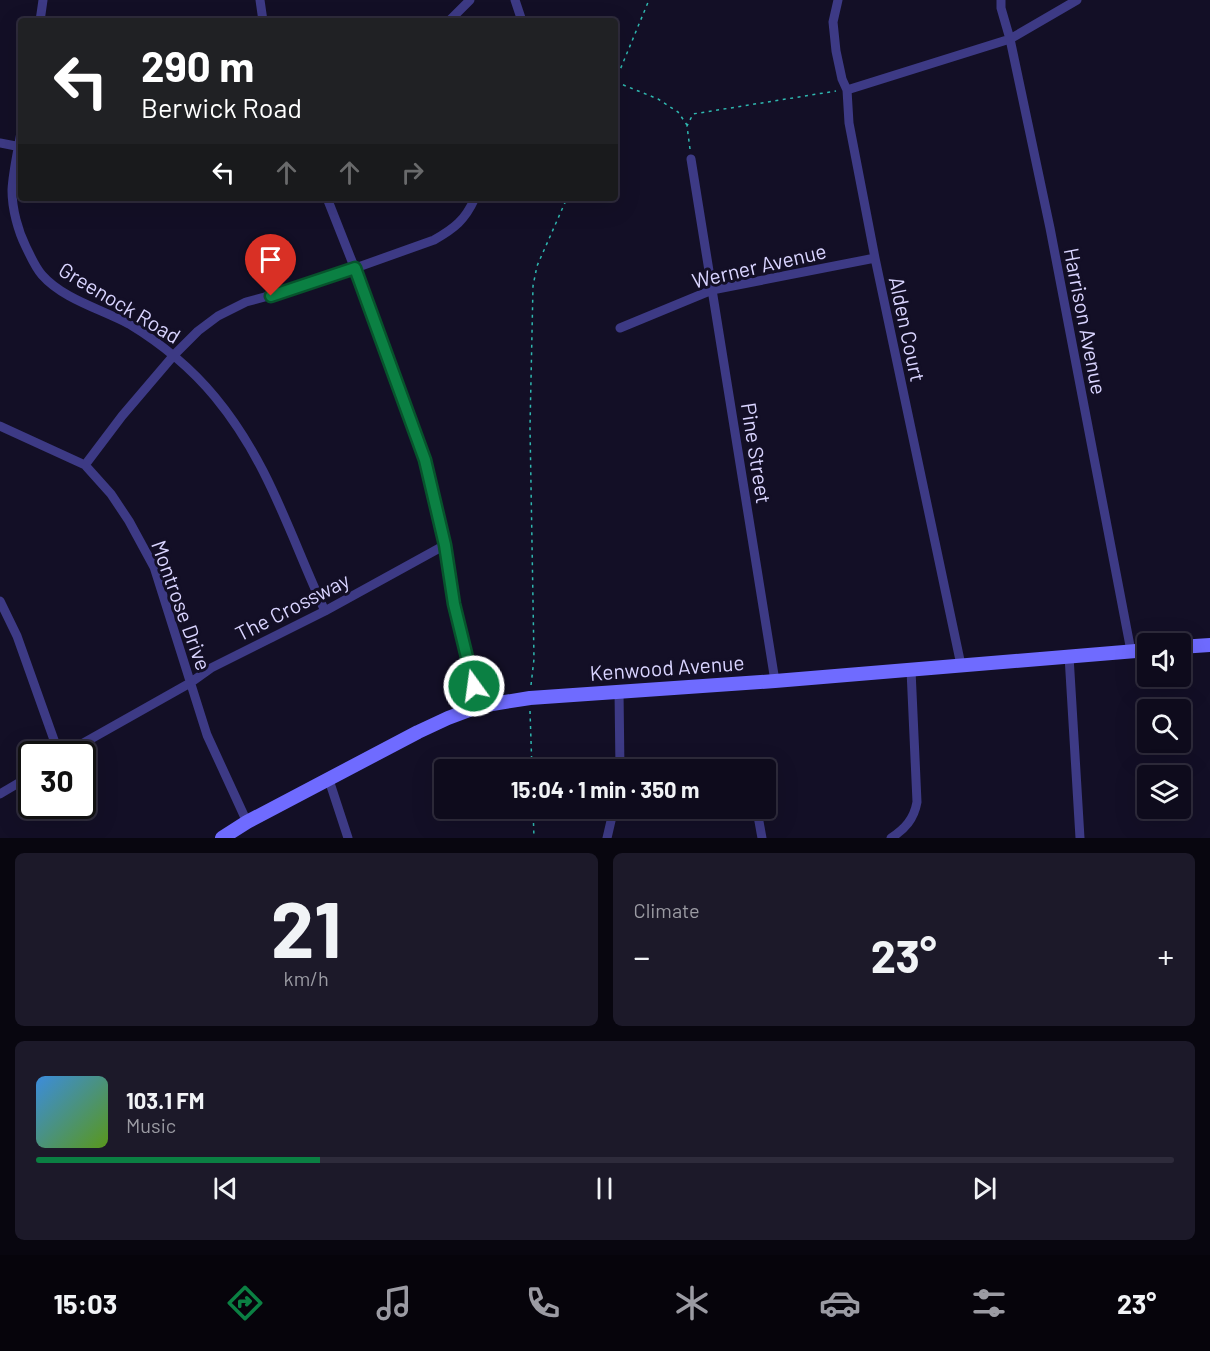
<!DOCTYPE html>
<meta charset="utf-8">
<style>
:root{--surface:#0e0b1c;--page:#1c1929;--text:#f1f3f6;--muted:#9b9ba3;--line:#2e2b3b;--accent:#0b8043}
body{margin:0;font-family:Barlow,sans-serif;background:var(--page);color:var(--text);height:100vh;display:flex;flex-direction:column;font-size:22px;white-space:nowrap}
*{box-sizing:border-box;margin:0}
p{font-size:20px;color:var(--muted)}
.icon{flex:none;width:33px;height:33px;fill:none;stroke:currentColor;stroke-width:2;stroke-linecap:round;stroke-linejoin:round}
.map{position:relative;height:838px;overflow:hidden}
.side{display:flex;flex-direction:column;gap:15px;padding:15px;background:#08060f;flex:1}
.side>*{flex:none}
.guide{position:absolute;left:18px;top:18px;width:600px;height:183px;border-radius:6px;box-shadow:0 6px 24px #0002,0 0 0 2px var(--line);background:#202124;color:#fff;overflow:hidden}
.fabs{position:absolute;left:1137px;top:633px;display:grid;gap:12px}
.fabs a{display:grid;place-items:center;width:54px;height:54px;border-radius:6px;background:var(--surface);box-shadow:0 6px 24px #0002,0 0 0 2px var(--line);font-size:30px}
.speed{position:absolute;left:18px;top:741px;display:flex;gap:12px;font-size:30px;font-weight:700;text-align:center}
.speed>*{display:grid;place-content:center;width:78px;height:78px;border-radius:50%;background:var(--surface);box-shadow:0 6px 24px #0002,0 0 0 2px var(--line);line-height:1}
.speed .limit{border:3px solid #111;border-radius:9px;background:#fff;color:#111}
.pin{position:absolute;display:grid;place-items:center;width:51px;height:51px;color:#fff;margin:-62px -26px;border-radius:50% 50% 50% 0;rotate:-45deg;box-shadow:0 0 6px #0007}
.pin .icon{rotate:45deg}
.me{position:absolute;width:66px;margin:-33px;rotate:346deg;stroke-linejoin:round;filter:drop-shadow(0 0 4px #0008)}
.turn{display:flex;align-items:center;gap:21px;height:126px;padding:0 24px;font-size:27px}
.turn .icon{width:78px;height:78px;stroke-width:2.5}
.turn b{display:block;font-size:42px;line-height:51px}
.lanes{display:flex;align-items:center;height:57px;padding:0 24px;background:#0003;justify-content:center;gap:30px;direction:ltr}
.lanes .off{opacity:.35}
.big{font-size:45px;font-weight:700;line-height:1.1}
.side .tile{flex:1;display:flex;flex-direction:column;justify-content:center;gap:9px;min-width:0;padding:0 21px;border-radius:9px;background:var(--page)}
.side .dial{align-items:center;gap:0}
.dial b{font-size:78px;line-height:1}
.song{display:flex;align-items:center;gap:18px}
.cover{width:72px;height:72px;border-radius:9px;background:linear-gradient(135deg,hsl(210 70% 55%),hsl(90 70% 35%))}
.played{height:6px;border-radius:3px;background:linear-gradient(90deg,var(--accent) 25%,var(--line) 25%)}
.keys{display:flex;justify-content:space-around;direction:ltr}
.heat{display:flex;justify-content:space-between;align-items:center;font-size:33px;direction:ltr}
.side .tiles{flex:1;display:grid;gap:15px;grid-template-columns:1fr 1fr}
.tile:last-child{grid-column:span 2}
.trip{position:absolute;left:434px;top:759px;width:342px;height:60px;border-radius:6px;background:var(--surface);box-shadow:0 6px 24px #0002,0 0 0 2px var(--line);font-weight:700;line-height:60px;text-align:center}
.tabs{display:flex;height:96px;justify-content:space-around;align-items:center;background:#06040b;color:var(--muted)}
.tabs .icon{width:42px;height:42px}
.tabs .current{color:var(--accent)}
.tabs b{font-size:27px;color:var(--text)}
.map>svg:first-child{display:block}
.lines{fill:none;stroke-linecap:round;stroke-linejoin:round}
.path{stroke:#2fb8b0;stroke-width:1.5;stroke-dasharray:3 4.5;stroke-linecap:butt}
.street{stroke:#3d3a85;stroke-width:9}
.secondary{stroke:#6f6bff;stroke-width:14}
.route-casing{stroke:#07532c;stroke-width:15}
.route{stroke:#0b8043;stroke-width:10}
.labels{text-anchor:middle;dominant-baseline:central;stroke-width:6;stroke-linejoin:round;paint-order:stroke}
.street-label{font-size:21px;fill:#d9d4ff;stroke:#130f26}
</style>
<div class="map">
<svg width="1210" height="838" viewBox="0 0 1210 838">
<rect width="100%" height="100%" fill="#130f26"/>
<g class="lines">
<path class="path" d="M615,82L649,0
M616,82L658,99L678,112L687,125
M690,149L687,126L693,114L836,91
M1155,639L1171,638
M531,685L534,659L530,427L533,286L537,266L567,198
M530,711L532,770
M533,808L534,838"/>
<path class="street" d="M260,0L263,21
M515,0L522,21
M838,0L833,22L836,51L842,79L847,90L849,123L875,258L961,665
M1001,0V8L1010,39L1050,228L1131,651
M40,21L43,0
M449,21L470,0
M847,90L1010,39L1077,0
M21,132C18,151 13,171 12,190C12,209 18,231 26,247C31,257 35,267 42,275C63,299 101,309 129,324C162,344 191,368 215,397C269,462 290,536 325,611
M0,143L21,147
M691,159L775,681
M327,198L355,269L425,461L445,545L454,604L480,706
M620,328L712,290L875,258
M0,426L85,465L111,494L129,521L154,567L207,735L247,822
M85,465L122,416L174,355L198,331L218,316L246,302L305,286L434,240C455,228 465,220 475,198
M0,601L17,636L59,754
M1069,656L1080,838
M619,691L620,770
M64,754L190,683L211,668L325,611L445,545
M329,780L348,838
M0,794L32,775
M758,816L762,838
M607,838L614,808
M891,838C905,829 914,819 917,802L911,670"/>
<path class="secondary" d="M1180,647L1210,645
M222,838L247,822L418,732L448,718L480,706L530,698L775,681L1148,650"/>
</g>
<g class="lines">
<g class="route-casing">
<path id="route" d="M271,296L355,268L425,460L445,545L454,604L474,686"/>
</g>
<use href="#route" class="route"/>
</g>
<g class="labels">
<g class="street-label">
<text transform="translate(759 265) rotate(-13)">Werner Avenue</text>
<text transform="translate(120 302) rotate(31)">Greenock Road</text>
<text transform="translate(1086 321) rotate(79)">Harrison Avenue</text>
<text transform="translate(908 329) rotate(78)">Alden Court</text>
<text transform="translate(757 453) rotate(81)">Pine Street</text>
<text transform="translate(182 605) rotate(70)">Montrose Drive</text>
<text transform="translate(292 606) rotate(-27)">The Crossway</text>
<text transform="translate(667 667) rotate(-4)">Kenwood Avenue</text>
</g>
</g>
</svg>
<div class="fabs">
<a><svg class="icon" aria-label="sound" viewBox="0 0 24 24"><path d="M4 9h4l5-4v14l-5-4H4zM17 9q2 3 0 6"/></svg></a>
<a><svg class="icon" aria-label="search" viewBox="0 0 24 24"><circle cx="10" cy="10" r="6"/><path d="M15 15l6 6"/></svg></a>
<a><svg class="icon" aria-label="layers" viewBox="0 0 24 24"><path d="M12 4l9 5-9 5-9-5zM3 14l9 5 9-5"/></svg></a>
</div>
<div class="speed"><div class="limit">30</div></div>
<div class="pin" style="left:271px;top:296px;background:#d93025"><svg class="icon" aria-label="arrive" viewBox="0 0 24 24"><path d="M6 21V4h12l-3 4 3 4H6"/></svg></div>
<svg class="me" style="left:474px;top:686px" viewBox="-20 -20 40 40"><circle r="17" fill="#0b8043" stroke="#fff" stroke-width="3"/><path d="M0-11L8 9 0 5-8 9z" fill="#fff"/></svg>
<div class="trip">15:04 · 1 min · 350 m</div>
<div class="guide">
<div class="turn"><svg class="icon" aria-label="left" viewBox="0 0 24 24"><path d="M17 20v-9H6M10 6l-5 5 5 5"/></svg><div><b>290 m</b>Berwick Road</div></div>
<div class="lanes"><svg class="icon" aria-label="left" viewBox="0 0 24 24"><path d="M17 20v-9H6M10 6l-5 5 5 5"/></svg><svg class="icon off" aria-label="ahead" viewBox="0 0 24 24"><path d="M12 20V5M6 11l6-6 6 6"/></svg><svg class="icon off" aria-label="ahead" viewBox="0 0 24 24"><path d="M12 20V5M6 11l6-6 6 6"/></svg><svg class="icon off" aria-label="right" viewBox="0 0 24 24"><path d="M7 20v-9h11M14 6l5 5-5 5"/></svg></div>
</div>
</div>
<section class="side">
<div class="tiles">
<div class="tile dial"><b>21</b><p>km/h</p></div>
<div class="tile"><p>Climate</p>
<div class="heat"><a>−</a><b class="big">23°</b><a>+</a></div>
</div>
<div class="tile">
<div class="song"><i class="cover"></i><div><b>103.1 FM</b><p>Music</p></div></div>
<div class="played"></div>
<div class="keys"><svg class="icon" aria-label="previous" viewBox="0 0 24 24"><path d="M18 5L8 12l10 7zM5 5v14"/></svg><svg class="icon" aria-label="pause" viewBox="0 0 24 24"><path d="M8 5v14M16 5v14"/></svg><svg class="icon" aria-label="next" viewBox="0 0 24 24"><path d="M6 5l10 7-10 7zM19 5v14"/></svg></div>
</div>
</div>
</section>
<nav class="tabs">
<b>15:03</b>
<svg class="icon current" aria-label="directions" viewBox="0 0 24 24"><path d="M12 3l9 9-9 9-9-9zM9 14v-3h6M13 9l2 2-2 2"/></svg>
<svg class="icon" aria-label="music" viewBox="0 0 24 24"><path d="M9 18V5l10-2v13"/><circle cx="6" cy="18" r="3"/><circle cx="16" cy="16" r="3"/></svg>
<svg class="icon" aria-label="phone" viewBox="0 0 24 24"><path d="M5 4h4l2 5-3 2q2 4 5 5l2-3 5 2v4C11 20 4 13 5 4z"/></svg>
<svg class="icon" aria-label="climate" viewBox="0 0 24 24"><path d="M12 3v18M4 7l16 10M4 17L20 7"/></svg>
<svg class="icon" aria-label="car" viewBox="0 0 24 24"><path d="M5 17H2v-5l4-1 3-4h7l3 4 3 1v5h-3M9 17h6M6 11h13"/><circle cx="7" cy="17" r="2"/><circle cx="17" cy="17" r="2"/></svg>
<svg class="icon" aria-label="filters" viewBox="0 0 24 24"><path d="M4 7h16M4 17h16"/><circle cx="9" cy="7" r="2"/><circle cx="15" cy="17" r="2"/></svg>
<b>23°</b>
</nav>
